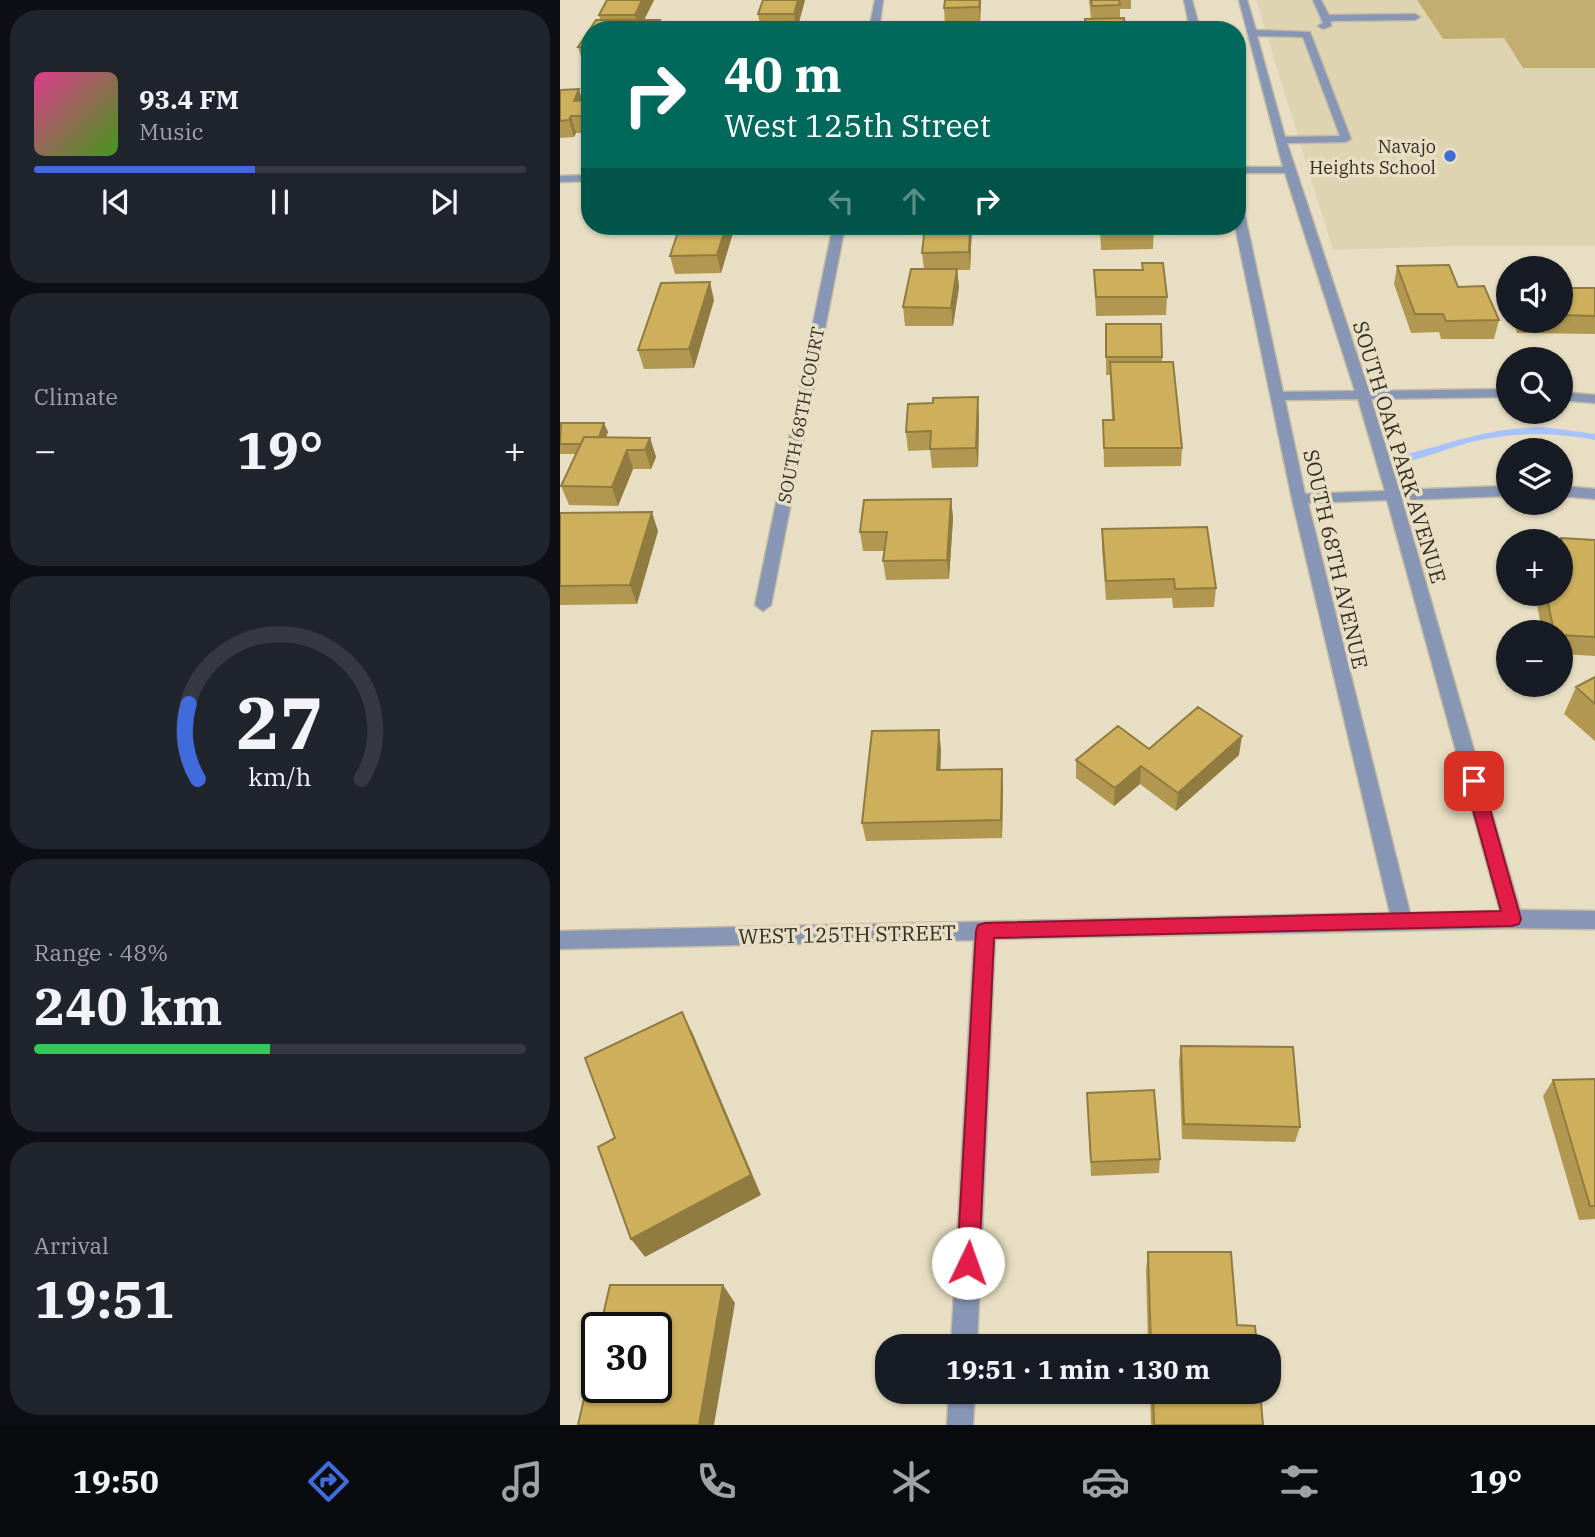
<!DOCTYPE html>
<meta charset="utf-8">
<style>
:root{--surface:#171b24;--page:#20242c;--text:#f1f3f6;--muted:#9ea1a6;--line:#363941;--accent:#406bdc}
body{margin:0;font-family:"IBM Plex Serif",serif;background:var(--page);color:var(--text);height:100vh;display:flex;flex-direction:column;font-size:26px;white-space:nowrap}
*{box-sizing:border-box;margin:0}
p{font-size:23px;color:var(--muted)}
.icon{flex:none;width:38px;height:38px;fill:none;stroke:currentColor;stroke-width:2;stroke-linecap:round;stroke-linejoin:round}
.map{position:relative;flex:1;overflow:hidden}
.panel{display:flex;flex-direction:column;gap:10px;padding:10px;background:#0d0f14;width:560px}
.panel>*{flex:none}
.banner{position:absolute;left:21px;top:21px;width:665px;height:214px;border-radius:28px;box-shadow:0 2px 5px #0004;background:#00695c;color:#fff;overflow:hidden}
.tools{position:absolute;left:936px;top:256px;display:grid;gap:14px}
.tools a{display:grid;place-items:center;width:77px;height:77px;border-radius:50%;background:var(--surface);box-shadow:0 2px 5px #0004;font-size:35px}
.speed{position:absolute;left:21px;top:1312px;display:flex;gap:14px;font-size:35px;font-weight:700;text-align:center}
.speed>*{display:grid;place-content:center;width:91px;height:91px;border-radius:50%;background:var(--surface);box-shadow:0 2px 5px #0004;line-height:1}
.speed .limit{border:4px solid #111;border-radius:10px;background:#fff;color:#111}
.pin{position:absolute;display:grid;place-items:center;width:60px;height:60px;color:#fff;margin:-30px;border-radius:14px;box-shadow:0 4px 10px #0006}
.me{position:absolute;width:77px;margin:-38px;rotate:3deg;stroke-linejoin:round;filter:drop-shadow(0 0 5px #0008)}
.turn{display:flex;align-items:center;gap:24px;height:147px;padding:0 28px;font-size:32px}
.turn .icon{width:91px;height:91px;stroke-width:2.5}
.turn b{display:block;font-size:49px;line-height:60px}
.lanes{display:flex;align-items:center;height:66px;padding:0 28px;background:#0003;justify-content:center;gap:35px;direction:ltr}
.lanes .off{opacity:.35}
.big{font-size:52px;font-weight:700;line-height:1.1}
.panel .widget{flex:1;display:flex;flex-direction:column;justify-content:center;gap:10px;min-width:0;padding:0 24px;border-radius:28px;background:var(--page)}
.panel .dial{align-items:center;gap:0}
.dial svg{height:182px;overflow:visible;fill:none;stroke:var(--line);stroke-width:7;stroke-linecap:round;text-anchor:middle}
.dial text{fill:var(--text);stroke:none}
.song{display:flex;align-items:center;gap:21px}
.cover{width:84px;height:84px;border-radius:10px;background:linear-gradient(135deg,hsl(330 70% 55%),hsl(100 70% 35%))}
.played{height:7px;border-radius:4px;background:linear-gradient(90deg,var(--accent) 45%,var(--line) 45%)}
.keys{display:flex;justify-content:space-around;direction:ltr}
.heat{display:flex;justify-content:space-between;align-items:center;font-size:38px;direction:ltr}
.charge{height:10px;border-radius:5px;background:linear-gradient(90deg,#34c759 48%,var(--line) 0)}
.trip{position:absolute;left:315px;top:1334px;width:406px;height:70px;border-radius:28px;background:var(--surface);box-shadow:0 2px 5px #0004;font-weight:700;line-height:70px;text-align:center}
.tab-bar{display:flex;height:112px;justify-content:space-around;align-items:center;background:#090b0e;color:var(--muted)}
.tab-bar .icon{width:49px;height:49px}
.tab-bar .current{color:var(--accent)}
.tab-bar b{font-size:32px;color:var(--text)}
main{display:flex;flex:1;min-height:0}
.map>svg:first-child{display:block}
.built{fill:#dfd4b2}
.green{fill:#c3ae72}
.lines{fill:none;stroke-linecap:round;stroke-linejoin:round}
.stream{fill:#a7c2fc;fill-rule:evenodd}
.minor-casing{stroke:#c4bba3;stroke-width:3}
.minor{fill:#8796b5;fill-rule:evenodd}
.wall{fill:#b1974f}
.shaded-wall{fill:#907b40}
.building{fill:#ceb05c;stroke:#907b40;stroke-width:2}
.route{fill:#e11d48;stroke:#92132f;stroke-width:2}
.poi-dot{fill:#406bdc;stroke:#e8dec3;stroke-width:2.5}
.labels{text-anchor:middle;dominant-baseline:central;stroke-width:7;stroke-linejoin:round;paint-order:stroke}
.far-poi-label{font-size:18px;fill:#332f25;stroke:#e8dec3;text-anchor:end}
.far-street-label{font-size:18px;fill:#332f25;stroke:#e8dec3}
.street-label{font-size:21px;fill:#332f25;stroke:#e8dec3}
</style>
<main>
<section class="panel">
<div class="widget">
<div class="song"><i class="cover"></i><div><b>93.4 FM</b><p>Music</p></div></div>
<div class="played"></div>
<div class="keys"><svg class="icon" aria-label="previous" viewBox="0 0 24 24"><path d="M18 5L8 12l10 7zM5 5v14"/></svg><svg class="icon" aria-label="pause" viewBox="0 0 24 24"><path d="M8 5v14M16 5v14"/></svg><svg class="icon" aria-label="next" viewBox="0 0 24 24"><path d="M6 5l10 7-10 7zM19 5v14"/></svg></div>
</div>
<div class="widget"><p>Climate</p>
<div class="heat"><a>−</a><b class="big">19°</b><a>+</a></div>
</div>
<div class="widget dial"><svg viewBox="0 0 100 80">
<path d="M14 69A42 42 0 1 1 86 69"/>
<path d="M14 69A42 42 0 0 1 10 36" stroke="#406bdc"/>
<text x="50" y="56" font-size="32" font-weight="700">27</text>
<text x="50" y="72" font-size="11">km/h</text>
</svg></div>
<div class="widget"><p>Range · 48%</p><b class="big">240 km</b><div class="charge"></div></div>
<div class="widget"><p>Arrival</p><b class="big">19:51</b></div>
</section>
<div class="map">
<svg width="1035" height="1425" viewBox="0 0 1035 1425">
<rect width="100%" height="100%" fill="#e8dec3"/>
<path class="built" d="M696,0H857L883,39L944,38L964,68H1035V246H894L773,250Z"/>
<path class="green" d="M857,0H1035V68H963L944,38L883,39Z"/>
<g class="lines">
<path class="stream" d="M983,427L1035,434V440C994,432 952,432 911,442C889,448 867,457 844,463L838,459L840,456C892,443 927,428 983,427Z"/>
<g class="minor-casing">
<path id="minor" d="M315,0H323L319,30H309Z
M624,0H632L640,30H630Z
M679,0H687L696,30L750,32L791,139L786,142L727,143L809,391L948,389V397L811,399L839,490L948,486V496L842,500L960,910L1035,911V929L952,928L435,939L417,1346H391L414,940L0,949V931L830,913L732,499L675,226L677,203L683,206L723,392L795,391L725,173H677V167H723ZM697,36L743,37L780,136L725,137ZM798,399L825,491L745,494L725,400ZM827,500L940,911L850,913L748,503Z
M753,0H761L769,15L855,14L860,17L855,20L771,21V26L763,29L758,26L763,23Z
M30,175V181L0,182V176Z
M273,226H285L211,605L203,611L195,605Z
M1001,392L1035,395V403L1001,400Z
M1001,486L1035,489V499L1001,496Z
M389,1391H415L413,1425H387Z"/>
</g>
<use href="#minor" class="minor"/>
</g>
<path class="wall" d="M47,0H94L84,20H100L102,30H30V63H23L18,47L36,20H40L39,15Z
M203,0H245L237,28L200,25L198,14Z
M421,0L420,23L385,24L384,8Z
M529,0H571V9H560V18L565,30H525V19H531Z
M0,90L23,100H30V133H16L14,137L0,138Z
M120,226H175L161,273L115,274L110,256Z
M365,226H412L410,270H397L399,287L393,326H345L343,307L364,269L362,253Z
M493,226H594L593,249L541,250L540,230L493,231Z
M582,263L607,297L606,315L536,316L534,270H582Z
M837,266L898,287L939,320L934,339H881L879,332L851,333L834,284Z
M1001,288H1035V334L957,333L953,320H1001Z
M154,300L134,368L84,369L78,350Z
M546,324L602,357V362L622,448L621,466L544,467L543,420H552L550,375H546Z
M419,416L418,467L372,468L370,450L348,451L346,432Z
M0,425L48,432L46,437L90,438L96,457L91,469H73L58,506L9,505L1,486L16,454H0Z
M391,499L393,518L389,579L326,580L323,561L325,551H303L300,532Z
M0,513L98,531L77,604L0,605Z
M542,529L656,588L654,607L613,608L612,598L546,600L542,548Z
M1001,538L1035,540V656L1001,654V632H982L975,593H1001L1000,541Z
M1035,677V741L1004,714L1016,687Z
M381,749L380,770L442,769L443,787L442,838L306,841L302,823Z
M589,749L679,755L616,811L580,784L554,806L516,778V760Z
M621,1046L740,1127L735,1142L622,1139L619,1061Z
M1035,1079V1219L1019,1220L983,1096L993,1080Z
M527,1093L600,1159L599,1173L531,1176Z
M588,1252L677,1325L697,1346H588L586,1270Z
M590,1391H700L703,1425H591Z"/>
<path class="shaded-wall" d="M82,0H94L80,28H78L75,15Z
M238,0H245L237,30H235L236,27L234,14Z
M420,0H421L420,23L419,7Z
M100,20L102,30H95V28Z
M19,89L24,106L19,117L14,101Z
M11,116L16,133L14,137L9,120Z
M166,226H175L161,273L157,255Z
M410,226H412L410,270L409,252Z
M397,269L399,287L393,326L391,308Z
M150,282L154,300L134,368L129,349Z
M418,397L419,416L418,467L416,448Z
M44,423L48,432L40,453L37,444Z
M90,438L96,457L91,469L85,450Z
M67,450L73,469L58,506L52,487Z
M391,499L393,518L389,579L387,560Z
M92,512L98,531L77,604L70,585Z
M379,730L381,749L380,788L377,770Z
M682,736L679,755L616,811L618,793Z
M581,766L580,784L554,806L555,788Z
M442,769L443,787L442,838L441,820Z
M122,1012L133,1034L201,1195L85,1257L71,1239Z
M163,1285L175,1303L154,1425H139Z"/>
<path class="building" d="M47,0H82L75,15H39Z
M203,0H238L234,14H198Z
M385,0H420L419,7L384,8Z
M531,0H559L560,5L532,6Z
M564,18L565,30H526L525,19Z
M36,20H100L95,28H59L57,30H30V47H18Z
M200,25H236L235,30H198Z
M390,25H427L426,30H390Z
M19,89L14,101L30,100V116H11L9,120L0,121V90Z
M120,226H166L157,255L110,256Z
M365,226H410L409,252L362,253Z
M541,226H594V231L541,232Z
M582,263H603L607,297H536L534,270H583Z
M889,265L898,287L924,286L939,320L886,321L883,314H855L837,266Z
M351,269H397L391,308L343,307Z
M150,282L129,349L78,350L101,283Z
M1001,288H1035V316L1001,315Z
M546,324H601L602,357H546Z
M550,362H613L622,448H544L543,420H554Z
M418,397L416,448L370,449L371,431L346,432L348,404L373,403V398Z
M1,423H44L39,437H24L21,444H0Z
M24,437L90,438L85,450H67L52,487L1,486Z
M391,499L387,560L323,561L327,532H300L304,500Z
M92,512L70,585L0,586V513Z
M647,527L656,588L615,589L614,579L546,581L542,529Z
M1001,538L1035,540V637L1001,635V632H994L986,593H1001V565L1008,566Z
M1035,677V704L1016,687Z
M638,707L682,736L618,793L581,766L555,788L516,760L558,726L589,749Z
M379,730L377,770L442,769L441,820L302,823L312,731Z
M122,1012L191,1175L71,1239L38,1147L55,1138L25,1058Z
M621,1046L733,1047L740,1127L624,1124Z
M1035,1079V1206H1030L993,1080Z
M594,1090L600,1159L531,1162L527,1093Z
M588,1252H671L677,1325L695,1326L697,1346H591Z
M50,1285H163L139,1425H18L37,1342V1388H96V1328H40Z
M593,1391H700L703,1425H594Z"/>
<path class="route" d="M914,775L919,777L922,781L961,919L959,924L952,926L434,938L419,1263L416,1271L408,1274L401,1271L397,1263L416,931L418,925L425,923L941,911L905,781L908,777Z"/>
<circle class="poi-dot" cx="890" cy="156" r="7"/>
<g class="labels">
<g class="far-poi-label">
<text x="876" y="146">Navajo<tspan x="876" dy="21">Heights School</tspan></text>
</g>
<g class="far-street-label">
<text transform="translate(241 415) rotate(-79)">SOUTH 68TH COURT</text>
</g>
<g class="street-label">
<text transform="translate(840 452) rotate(73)">SOUTH OAK PARK AVENUE</text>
<text transform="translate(776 559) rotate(77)">SOUTH 68TH AVENUE</text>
<text transform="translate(287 934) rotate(-1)">WEST 125TH STREET</text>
</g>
</g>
</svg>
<div class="tools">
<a><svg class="icon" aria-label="sound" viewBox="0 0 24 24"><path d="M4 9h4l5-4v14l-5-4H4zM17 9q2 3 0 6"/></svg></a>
<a><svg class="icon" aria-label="search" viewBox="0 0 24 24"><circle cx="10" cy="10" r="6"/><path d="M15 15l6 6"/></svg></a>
<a><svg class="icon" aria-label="layers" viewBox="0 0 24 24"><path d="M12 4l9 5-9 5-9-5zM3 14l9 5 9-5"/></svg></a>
<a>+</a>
<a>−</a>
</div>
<div class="speed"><div class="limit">30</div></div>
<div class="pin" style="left:914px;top:781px;background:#d93025"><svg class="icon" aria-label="arrive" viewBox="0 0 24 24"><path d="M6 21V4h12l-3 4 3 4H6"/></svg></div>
<svg class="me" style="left:408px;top:1263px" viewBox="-20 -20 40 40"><circle r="19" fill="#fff"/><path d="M0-13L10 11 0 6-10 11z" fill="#e11d48"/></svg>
<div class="trip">19:51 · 1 min · 130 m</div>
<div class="banner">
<div class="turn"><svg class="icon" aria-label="right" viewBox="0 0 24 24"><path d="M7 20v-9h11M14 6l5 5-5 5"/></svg><div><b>40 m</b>West 125th Street</div></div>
<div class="lanes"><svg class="icon off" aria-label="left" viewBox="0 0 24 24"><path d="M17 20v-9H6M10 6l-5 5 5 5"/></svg><svg class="icon off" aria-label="ahead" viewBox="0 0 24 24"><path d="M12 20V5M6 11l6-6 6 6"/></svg><svg class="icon" aria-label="right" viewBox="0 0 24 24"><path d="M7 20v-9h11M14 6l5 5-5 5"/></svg></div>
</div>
</div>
</main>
<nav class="tab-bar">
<b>19:50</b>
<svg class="icon current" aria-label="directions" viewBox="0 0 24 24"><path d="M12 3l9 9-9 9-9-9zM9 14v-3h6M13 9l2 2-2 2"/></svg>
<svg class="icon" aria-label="music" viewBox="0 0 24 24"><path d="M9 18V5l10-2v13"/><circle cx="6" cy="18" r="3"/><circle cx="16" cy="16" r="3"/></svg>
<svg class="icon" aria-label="phone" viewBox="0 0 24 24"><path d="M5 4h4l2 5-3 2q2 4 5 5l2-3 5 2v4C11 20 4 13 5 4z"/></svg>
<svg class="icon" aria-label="climate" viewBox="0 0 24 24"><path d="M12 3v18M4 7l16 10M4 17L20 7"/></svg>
<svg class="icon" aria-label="car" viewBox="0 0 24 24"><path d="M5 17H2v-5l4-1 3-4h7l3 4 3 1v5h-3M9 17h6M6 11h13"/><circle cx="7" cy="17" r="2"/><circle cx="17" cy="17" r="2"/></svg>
<svg class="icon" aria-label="filters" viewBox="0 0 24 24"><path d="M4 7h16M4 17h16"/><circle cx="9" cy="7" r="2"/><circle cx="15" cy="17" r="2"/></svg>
<b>19°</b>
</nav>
